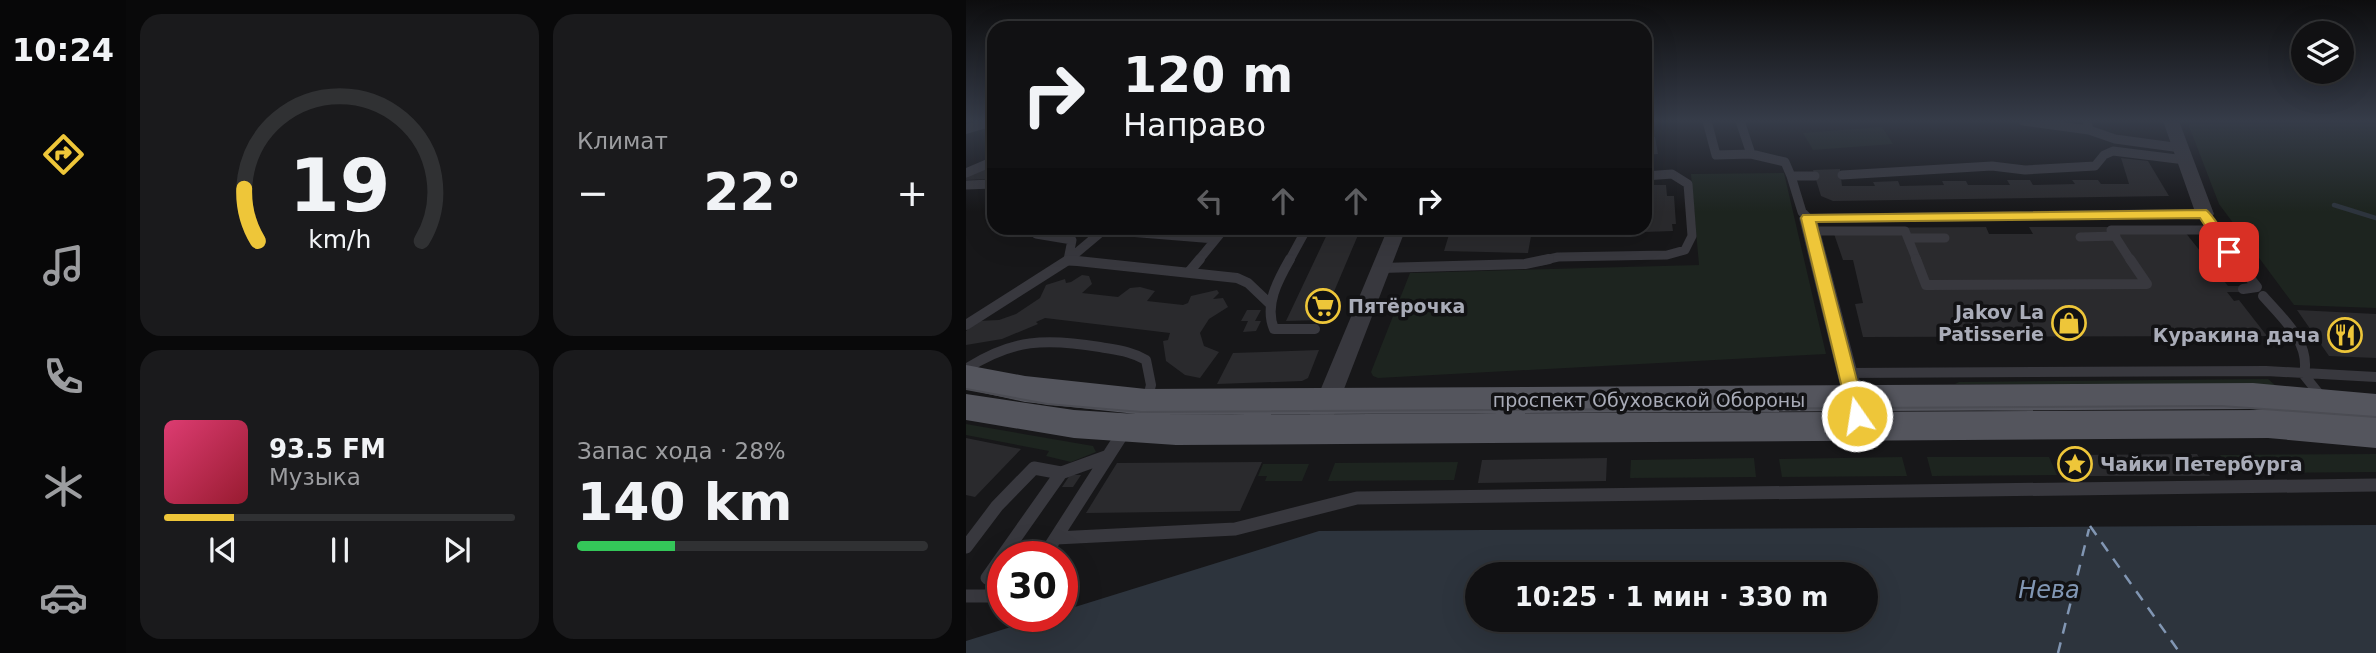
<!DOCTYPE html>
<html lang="ru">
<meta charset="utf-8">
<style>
:root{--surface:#111113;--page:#1a1a1c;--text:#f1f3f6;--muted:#9c9da0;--line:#303133;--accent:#eec639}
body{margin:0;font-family:"DejaVu Sans",sans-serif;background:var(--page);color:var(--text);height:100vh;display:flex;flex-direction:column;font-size:26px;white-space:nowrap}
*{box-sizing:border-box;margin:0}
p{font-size:23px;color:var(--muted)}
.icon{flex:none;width:38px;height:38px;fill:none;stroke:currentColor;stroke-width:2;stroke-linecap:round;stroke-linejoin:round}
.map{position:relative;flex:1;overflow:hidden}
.side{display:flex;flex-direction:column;gap:14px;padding:14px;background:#09090a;width:840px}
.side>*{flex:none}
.banner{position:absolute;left:21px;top:21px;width:665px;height:214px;border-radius:21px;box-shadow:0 7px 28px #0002,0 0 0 2px var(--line);background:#111113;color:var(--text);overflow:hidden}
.buttons{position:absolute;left:1325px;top:21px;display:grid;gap:14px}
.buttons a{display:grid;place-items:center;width:63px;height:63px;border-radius:50%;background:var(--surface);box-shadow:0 7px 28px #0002,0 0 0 2px var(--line);font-size:35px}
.speed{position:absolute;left:21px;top:541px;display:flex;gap:14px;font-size:35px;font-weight:700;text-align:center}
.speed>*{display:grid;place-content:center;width:91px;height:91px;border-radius:50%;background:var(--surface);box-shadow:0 7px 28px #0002,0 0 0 2px var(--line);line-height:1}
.speed .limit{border:10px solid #d22;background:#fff;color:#111}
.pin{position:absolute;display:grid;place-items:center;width:60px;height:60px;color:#fff;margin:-30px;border-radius:14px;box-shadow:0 4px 10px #0006}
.me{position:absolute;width:77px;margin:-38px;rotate:347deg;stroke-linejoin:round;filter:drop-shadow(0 0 5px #0008)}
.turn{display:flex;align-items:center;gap:24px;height:147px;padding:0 21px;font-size:32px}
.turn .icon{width:91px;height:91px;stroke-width:2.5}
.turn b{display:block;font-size:49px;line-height:60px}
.lanes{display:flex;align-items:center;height:66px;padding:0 21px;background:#0003;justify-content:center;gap:35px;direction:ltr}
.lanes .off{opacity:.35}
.big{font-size:52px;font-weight:800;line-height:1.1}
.side .card{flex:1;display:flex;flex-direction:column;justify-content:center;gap:10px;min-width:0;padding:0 24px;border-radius:21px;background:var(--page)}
.side .dial{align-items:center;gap:0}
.dial svg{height:182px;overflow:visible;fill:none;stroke:var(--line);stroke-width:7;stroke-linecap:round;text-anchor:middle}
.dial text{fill:var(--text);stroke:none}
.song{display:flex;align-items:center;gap:21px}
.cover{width:84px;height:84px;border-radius:10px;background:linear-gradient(135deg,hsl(340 70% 55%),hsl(350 70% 35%))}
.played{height:7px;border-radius:4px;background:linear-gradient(90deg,var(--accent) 20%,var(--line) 20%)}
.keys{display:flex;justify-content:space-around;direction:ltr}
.heat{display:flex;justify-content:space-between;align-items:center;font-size:38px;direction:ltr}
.charge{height:10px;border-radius:5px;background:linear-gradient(90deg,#34c759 28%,var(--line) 0)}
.side .tiles{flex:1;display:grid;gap:14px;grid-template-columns:repeat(2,1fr)}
.trip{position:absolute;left:499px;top:562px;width:413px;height:70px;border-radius:35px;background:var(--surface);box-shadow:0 7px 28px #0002,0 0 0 2px var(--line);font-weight:800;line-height:70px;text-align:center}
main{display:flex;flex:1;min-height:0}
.tab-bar{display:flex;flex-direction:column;width:126px;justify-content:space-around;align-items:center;background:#070708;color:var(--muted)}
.tab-bar .icon{width:49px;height:49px}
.tab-bar .current{color:var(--accent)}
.tab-bar b{font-size:32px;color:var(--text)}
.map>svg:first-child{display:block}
.green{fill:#1d241f}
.water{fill:#2d343d;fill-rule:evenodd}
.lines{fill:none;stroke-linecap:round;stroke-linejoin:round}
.stream{stroke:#2d343d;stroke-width:4.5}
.ferry{stroke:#8196b3;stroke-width:2.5;stroke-dasharray:11 9;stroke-linecap:butt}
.building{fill:#2a2a2d}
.service-far2{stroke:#38383e;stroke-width:9}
.service-far1{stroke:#38383e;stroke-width:10}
.service{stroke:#38383e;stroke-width:13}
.minor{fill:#38383e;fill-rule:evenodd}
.primary{fill:#54555d;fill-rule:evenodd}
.tram{stroke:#4b4c53;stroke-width:2}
.route{fill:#eec639;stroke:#9b8125;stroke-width:2}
.labels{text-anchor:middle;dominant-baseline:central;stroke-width:7;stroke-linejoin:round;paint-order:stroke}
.poi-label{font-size:19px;font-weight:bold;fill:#a9acb8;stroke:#121214;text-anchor:start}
.street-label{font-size:19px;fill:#a9acb8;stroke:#121214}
.near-water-label{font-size:24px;font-style:italic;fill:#8196b3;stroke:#121214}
</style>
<main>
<nav class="tab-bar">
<b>10:24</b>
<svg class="icon current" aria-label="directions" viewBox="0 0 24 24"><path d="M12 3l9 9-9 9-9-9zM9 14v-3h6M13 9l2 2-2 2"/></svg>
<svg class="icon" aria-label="music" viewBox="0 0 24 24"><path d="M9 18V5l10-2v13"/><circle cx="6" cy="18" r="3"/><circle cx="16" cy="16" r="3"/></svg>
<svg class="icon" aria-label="phone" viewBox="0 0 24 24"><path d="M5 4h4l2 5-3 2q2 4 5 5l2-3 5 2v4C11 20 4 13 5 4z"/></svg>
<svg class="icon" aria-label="climate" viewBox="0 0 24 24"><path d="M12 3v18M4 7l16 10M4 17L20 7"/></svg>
<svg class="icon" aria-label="car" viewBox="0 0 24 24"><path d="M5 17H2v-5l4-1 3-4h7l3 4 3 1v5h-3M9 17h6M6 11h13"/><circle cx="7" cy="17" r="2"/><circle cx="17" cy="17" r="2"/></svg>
</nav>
<section class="side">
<div class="tiles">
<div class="card dial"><svg viewBox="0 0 100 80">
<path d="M14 69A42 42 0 1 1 86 69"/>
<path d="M14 69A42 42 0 0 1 8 46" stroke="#eec639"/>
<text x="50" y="56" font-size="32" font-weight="700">19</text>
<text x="50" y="72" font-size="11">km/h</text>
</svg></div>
<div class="card"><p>Климат</p>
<div class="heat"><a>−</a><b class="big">22°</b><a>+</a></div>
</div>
<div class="card">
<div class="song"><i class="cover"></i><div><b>93.5 FM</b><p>Музыка</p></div></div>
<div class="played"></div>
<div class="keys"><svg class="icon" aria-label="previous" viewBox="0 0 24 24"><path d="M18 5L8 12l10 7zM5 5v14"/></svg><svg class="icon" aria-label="pause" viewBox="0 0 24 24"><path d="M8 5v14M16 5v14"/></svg><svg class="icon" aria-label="next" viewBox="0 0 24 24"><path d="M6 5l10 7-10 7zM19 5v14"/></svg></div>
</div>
<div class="card"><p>Запас хода · 28%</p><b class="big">140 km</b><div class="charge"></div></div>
</div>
</section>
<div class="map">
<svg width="1410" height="653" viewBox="0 0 1410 653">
<rect width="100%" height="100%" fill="#171719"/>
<path class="green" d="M1221,121H1375L1410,124V308L1328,305L1253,204Z
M916,127L927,144L847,150L837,133Z
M818,173L860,354L412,378L407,376L405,372L444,273L733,265L725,174Z
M1302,379L1309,385L989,384L993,382Z
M0,424L127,446L130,452L105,462L80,456L83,451L0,435Z
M1410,454V472L1266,473L1254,455Z
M936,457L941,476L816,477L813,459Z
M961,457H1083L1091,475L966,476Z
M788,458L790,477L664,478L665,460Z
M492,462L488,480L362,481L369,463Z
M297,464H343L336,481H299L301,476H292Z"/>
<path class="water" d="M1410,525V653H0V641L80,616H96V611L353,531ZM511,574H900V620H511Z"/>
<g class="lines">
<path class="stream" d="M1368,205L1410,218"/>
<path class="ferry" d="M1124,526L1214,653
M1092,653L1123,529"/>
</g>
<path class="building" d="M689,137L692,154L679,155V138Z
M1155,158L1182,161L1203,196L867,201L855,196L847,170L874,169L876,186H909L907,182L932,181L934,186L978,185L976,181H1000L1002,185H1044L1041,180H1064L1067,185L1109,184L1106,180H1132L1135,184H1163Z
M28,164V179L0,180V177Z
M679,185H700L701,196H708L710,224H706L707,231L565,236L562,253L478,251L485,228H679Z
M1020,227L1023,234H1067L1063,227H1215L1262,286H1275L1279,292H1261L1268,301L1273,300L1301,336L897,337L889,304L897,303L887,260H877L866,228Z
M364,228H395L356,320L320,321Z
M116,275L123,276L126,284L116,293L152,297L164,288L174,287L189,291L181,301L217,305L222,303L225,296L251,290L253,293L247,299L257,298L262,307L243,319L234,333L238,346L253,352L234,378L219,375L200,361L197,341L202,340L204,333L79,318L70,322L72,324L36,339L0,345V331L12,321L33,320L50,314L74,298L80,285L99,279L100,283L105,282Z
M281,310H295L289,321H295L290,331L277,332L282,321H275Z
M1331,310L1410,314V358L1363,356Z
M353,350L342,378L336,381L251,384L267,353Z
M0,438L55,449L9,497L0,495Z
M1231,454L1244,476H1115L1105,455Z
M641,458L640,481L512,483L516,460Z
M296,462L274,511L120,513L151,463Z
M104,475H115L107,487H96Z"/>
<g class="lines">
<path class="service-far2" d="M741,121L750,155L785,154L819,162L825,176
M774,121L785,154
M1057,121L1123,130L1121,121
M1123,130L1149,139L1215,148
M0,173L28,161
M876,175L1026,166L1059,170L1129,166L1138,155L1147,151L1219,160
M0,185L28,184
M1239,214L1246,230L1270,261
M842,218L836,212L825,176H849
M138,230L249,239
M845,231H939L951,261
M70,234L106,240L102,260
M1114,237L1150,236
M942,238H979
M102,260L140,228
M101,261H109
M232,261L259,228
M323,261L341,228
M574,261L592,257L701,255L719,250L726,236L722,184L706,174L679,176
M1165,261L1145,230H1246"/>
<path class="service-far1" d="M324,259C312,280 298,305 308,329H349
M950,259L960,285L1181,284L1164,259
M1269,259L1291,287L1277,289
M415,268L559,264L583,259
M223,272L234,259
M1297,296C1317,319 1345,342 1338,375L1358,400
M0,325L102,260L271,278L282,283L303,303
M0,369C46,339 80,338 134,347C150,350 165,351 180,360L185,385L181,400
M880,373L1300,371L1410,377
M156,435L158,432"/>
<path class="service" d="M90,538L269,529L391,498L1410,485
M0,547L31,506L68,468L95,473L142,456
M78,556L157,433
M21,578L95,473
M0,596H22"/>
<path class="minor" d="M11,121H28V126L0,134V124Z
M1197,121H1213L1248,214L1245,218L852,223L902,412L898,418L890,421L882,418L833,218L836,214L1228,209Z
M422,228H440L368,415L364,421L356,424L348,421L344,415Z"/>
<path class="primary" d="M0,365L59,376L180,389L1287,383L1410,394V448L1302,438L210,445L108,438L0,420V394L108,410L170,414L59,402L0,389ZM1287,409L1298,410L186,415Z"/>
<path class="tram" d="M0,389L81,404L175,412L1255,406L1410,417"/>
</g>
<linearGradient id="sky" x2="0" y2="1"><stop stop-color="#0d0d0e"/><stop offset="0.57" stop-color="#363c49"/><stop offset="1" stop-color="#363c49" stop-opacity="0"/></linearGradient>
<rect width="1410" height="212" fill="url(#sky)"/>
<path class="route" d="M1240,210C1246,213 1264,243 1270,252L1268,255H1258L1234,218L850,222L900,416L897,421H884L835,218L837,215Z"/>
<defs>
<g id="supermarket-ring" transform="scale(1.75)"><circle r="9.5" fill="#121214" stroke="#eec639" stroke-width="1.5"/><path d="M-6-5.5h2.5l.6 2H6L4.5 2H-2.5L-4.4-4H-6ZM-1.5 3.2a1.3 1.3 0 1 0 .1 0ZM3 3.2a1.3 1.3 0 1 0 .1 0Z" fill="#eec639"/></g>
<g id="shop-ring" transform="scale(1.75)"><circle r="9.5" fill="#121214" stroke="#eec639" stroke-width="1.5"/><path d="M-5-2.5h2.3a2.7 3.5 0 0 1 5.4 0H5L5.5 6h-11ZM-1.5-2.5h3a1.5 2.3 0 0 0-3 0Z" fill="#eec639"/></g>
<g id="restaurant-ring" transform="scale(1.75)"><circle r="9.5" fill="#121214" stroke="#eec639" stroke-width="1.5"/><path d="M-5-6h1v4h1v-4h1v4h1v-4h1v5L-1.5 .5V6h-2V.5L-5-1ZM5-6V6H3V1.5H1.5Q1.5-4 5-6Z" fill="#eec639"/></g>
<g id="sight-ring" transform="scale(1.75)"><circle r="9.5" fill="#121214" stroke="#eec639" stroke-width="1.5"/><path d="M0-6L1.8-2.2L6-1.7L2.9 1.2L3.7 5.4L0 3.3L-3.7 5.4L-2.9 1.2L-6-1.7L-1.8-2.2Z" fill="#eec639"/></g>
</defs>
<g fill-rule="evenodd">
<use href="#supermarket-ring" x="357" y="306"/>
<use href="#shop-ring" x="1103" y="323"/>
<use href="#restaurant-ring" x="1379" y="335"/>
<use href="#sight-ring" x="1109" y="464"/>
</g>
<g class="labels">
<g class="poi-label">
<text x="382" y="306">Пятёрочка</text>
<text x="1078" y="312" text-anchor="end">Jakov La<tspan x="1078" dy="22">Patisserie</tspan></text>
<text x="1354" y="335" text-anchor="end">Куракина дача</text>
<text x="1134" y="464">Чайки Петербурга</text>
</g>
<g class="street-label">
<text x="683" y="400">проспект Обуховской Обороны</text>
</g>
<g class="near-water-label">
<text x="1083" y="590">Нева</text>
</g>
</g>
</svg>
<div class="buttons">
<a><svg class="icon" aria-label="layers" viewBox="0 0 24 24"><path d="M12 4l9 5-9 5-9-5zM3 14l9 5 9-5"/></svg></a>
</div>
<div class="speed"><div class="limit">30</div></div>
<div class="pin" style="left:1263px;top:252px;background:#d93025"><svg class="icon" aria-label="arrive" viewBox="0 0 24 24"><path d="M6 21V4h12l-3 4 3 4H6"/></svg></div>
<svg class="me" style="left:891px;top:416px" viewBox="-20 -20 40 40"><circle r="17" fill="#eec639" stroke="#fff" stroke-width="3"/><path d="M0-11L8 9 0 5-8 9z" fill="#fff"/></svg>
<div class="trip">10:25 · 1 мин · 330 m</div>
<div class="banner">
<div class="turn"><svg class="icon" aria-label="right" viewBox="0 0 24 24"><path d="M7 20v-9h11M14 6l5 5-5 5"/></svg><div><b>120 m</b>Направо</div></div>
<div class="lanes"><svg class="icon off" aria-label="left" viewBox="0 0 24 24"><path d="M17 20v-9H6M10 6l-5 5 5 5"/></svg><svg class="icon off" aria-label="ahead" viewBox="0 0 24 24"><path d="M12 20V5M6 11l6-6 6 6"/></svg><svg class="icon off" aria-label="ahead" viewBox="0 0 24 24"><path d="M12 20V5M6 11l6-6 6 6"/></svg><svg class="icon" aria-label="right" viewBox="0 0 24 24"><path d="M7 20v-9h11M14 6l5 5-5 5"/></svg></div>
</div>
</div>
</main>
